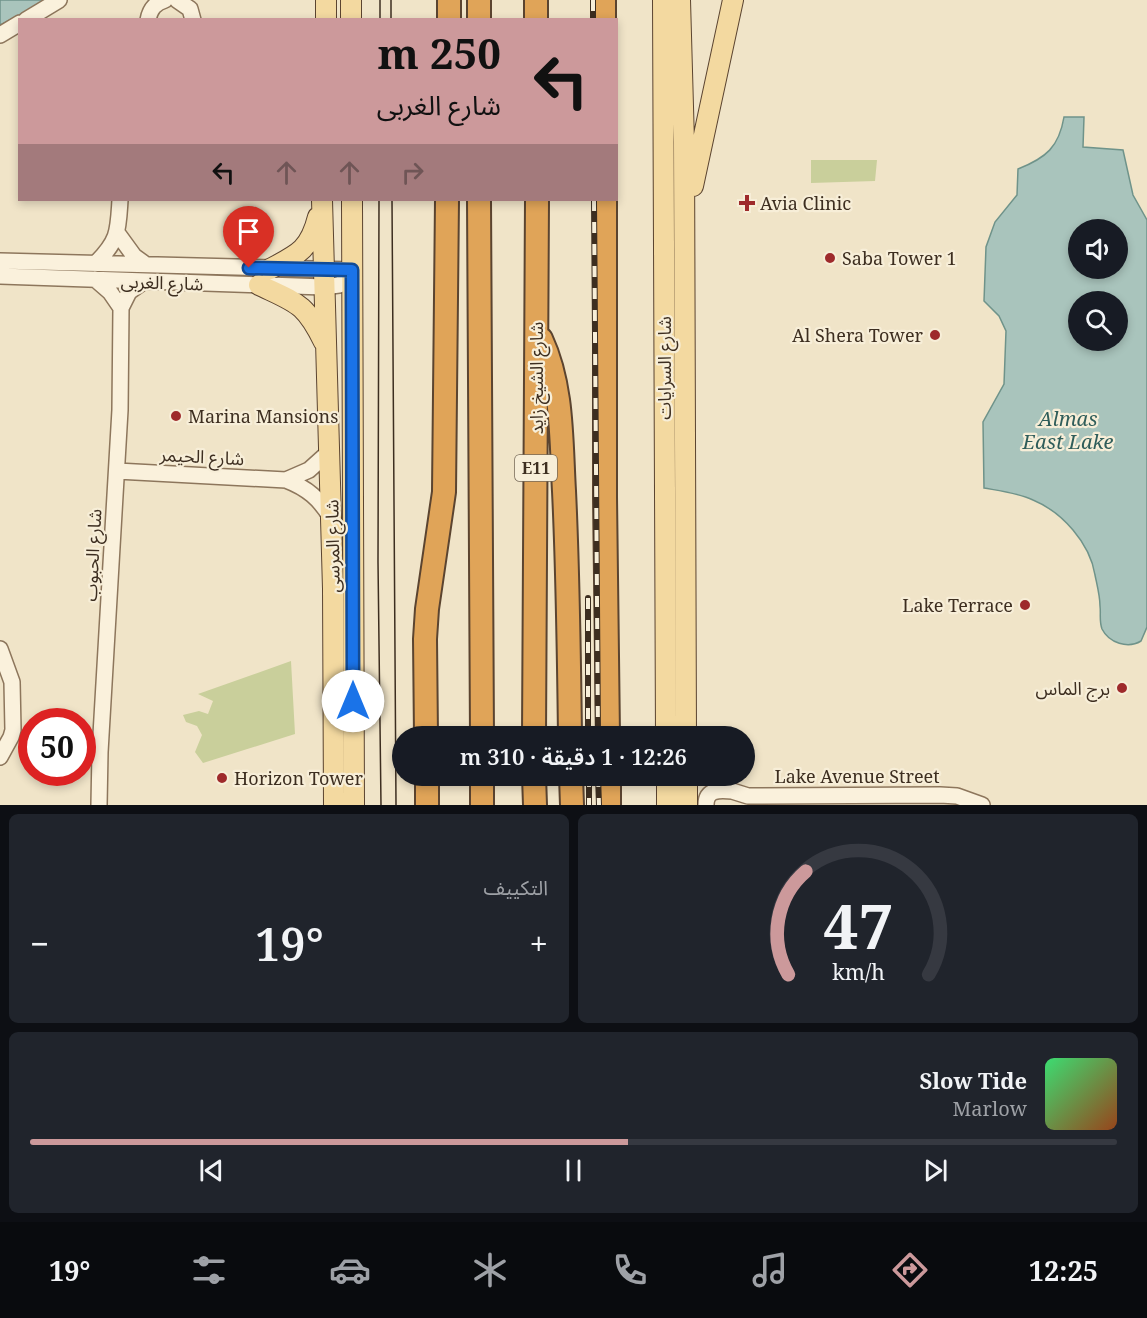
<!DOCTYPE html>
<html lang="ar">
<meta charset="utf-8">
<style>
:root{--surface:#171b24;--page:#20242c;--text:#f1f3f6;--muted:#9ea1a6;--line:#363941;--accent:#cc999b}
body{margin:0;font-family:"Noto Serif","Noto Sans Arabic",serif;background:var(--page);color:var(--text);direction:rtl;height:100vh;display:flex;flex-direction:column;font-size:22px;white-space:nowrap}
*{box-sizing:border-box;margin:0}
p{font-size:20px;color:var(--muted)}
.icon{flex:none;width:33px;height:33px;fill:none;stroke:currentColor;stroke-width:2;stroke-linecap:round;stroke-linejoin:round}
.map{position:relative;height:805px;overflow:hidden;direction:ltr}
.side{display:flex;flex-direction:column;gap:9px;padding:9px;background:#0d0f14;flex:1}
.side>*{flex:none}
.hud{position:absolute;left:18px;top:18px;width:600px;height:183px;border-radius:0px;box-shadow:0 3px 9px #0003;direction:rtl;background:#cc999b;color:#111;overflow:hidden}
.buttons{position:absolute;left:1068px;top:219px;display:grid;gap:12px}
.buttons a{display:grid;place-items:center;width:60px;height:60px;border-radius:50%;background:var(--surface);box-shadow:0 3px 9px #0003;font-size:30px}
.speed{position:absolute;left:18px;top:708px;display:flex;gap:12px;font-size:30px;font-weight:700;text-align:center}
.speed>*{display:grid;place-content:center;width:78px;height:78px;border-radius:50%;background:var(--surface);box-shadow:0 3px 9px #0003;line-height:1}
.speed .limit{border:9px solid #d22;background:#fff;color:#111}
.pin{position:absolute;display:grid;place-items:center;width:51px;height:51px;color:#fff;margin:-62px -26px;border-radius:50% 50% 50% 0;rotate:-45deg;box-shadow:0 0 6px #0007}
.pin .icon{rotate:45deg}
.me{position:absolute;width:66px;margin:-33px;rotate:0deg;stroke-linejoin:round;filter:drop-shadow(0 0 4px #0008)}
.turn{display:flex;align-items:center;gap:21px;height:126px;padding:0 18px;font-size:27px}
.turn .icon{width:78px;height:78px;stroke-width:2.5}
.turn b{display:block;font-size:42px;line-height:51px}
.lanes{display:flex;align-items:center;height:57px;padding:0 18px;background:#0003;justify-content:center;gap:30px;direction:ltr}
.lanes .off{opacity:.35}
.big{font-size:45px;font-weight:600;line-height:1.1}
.side .tile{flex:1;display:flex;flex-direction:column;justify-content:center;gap:9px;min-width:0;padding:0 21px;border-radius:9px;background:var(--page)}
.side .dial{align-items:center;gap:0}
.dial svg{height:156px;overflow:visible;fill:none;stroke:var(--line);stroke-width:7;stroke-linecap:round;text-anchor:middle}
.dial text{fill:var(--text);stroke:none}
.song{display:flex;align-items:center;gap:18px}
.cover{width:72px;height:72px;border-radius:9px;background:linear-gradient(135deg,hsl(140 70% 55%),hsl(20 70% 35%))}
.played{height:6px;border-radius:3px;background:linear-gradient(90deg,var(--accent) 55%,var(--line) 55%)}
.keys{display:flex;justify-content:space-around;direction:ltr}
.heat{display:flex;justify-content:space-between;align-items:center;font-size:33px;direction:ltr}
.side .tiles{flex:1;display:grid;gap:9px;grid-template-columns:1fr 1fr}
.tile:last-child{grid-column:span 2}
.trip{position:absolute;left:392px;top:726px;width:363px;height:60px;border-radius:30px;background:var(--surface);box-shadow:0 3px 9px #0003;font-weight:600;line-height:60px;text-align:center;direction:rtl}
.tab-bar{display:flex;height:96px;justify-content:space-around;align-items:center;background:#090b0e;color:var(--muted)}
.tab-bar .icon{width:42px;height:42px}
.tab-bar .on{color:var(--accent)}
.tab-bar b{font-size:27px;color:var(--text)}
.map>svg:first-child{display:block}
.green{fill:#c9cf9b}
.water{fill:#a9c4bc;stroke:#6f938a;stroke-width:1.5;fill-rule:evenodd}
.pier{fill:#f0e4c8}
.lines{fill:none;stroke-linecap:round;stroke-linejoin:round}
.minor-casing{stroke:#8d765c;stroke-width:18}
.major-casing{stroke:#5b4430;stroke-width:22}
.highway-casing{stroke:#5b4430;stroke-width:26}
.minor{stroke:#faf1dc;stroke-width:15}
.major{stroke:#f3d9a0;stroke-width:20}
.highway{stroke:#e0a458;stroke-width:22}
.tram{stroke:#3d2e20;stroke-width:1.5}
.rail-casing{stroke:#3d2e20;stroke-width:6}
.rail{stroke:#f7eed8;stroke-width:4;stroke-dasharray:11;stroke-linecap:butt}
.route-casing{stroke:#114b97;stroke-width:15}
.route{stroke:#1a73e8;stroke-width:10}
.poi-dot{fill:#9e2a2b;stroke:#f7eed8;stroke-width:2}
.labels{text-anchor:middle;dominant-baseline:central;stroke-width:4.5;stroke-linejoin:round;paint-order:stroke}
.shield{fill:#f7eed8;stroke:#756857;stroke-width:1.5}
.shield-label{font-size:16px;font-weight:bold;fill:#3d2e20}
.poi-label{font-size:18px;fill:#3d2e20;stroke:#f7eed8;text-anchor:start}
.street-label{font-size:18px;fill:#3d2e20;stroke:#f7eed8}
.water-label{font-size:20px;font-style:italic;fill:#2f5d5a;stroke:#f7eed8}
</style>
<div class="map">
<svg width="1147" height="805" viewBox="0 0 1147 805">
<rect width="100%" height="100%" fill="#f0e4c8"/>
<path class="green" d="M811,160H877L875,181L811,183Z
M291,661L295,734L203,763L195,752L202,735L197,726L186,722L183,715L199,711L208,714L213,701L198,694Z"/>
<path class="water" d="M0,0H48L0,25Z
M1064,117H1084L1083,147L1123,150L1133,195L1147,220V627L1141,641C1128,649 1109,643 1102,629C1099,621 1101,614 1100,606C1100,596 1097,585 1095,575C1090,543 1062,512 1033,500C1018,493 1001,491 984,488L983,422L1004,384L1006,331L999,316L984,301L986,247L995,222L1017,195L1018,169C1046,158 1059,147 1064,117ZM1078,230H1118V268H1078ZM1078,302H1118V340H1078Z"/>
<path class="pier" d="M0,668L5,684L10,718L0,746Z"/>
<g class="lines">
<g class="minor-casing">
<path id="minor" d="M177,0L190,9L193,20
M26,20L59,0
M148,20C150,9 155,3 165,0
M0,35L20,23
M118,234L134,256L145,264
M0,261L352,270
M96,263C119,240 118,231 120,200
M0,276L324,287L339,285L352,277
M95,279L110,292L121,308
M117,471L286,480C307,488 320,499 331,518
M286,480L309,470L329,452
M0,649L12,682L13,730L11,737L0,757
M712,776L732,791L748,796L940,795L957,796L982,805
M99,805L100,752L120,410L121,308L129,292L143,282
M706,805C706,789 719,790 732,791"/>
</g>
<g class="major-casing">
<path id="major" d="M326,0V20
M351,0V20
M663,0L666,736
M680,0L684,142L686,736
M693,186L733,0
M322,200L333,589L334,805
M352,200L354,805
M270,269C299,254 310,249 318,217
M259,285C297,303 305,303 324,342
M667,776V805
M687,776V805"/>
</g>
<g class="highway-casing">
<path id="highway" d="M536,0V20
M604,0V20
M449,20V0
M479,20V0
M479,200L482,736
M605,200V497L608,736
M541,339C563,386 561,440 564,491C568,573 569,655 570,736
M426,736L425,639L427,609L444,492L447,200
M534,736L537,200
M427,776V805
M482,776V805
M534,776L535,805
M571,776L572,805
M609,776V805"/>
</g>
<use href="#minor" class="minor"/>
<use href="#major" class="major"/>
<use href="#highway" class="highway"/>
<path class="tram" d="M391,0V20
M380,20V0
M379,200L378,562L381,805
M392,200L396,805"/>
<g class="rail-casing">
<path id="rail" d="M593,0V20
M594,200L598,736
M588,598V736
M589,776V805
M598,776L599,805"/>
</g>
<use href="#rail" class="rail"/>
</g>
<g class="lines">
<g class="route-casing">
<path id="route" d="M249,268L352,270L353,701"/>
</g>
<use href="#route" class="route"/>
</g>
<g class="poi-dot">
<path d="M744 194h6v6h6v6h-6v6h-6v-6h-6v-6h6z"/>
<circle cx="830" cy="258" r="6"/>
<circle cx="935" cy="335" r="6"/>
<circle cx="176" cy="416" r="6"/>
<circle cx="1025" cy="605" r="6"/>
<circle cx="1122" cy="688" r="6"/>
<circle cx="222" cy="778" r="6"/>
</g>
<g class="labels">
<rect class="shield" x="515" y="455" width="42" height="26" rx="4.5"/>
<g class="shield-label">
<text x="536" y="468">E11</text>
</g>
<g class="poi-label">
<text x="760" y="203">Avia Clinic</text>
<text x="842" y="258">Saba Tower 1</text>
<text x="923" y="335" text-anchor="end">Al Shera Tower</text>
<text x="188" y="416">Marina Mansions</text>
<text x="1013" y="605" text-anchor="end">Lake Terrace</text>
<text x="1110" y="688" text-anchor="end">برج الماس</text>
<text x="234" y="778">Horizon Tower</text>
</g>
<g class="street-label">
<text transform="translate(162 282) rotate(2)">شارع الغربى</text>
<text transform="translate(664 368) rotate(-90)">شارع السرايات</text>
<text transform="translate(536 378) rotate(-90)">شارع الشيخ زايد</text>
<text transform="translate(202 456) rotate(3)">شارع الحيمر</text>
<text transform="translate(332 546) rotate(-91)">شارع المرسى</text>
<text transform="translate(92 555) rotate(-87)">شارع الحبوب</text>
<text x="857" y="776">Lake Avenue Street</text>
</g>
<g class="water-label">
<text x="1068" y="418">Almas<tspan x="1068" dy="23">East Lake</tspan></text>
</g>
</g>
</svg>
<div class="buttons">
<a><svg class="icon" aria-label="sound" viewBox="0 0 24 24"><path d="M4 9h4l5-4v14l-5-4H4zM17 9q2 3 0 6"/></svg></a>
<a><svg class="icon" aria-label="search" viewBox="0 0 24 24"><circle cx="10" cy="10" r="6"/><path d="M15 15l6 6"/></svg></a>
</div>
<div class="speed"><div class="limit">50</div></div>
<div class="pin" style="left:249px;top:268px;background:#d93025"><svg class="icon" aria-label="arrive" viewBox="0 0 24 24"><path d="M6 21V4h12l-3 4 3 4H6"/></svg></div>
<svg class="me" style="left:353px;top:701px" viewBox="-20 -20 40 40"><circle r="19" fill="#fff"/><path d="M0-13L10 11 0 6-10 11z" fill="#1a73e8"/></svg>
<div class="trip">12:26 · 1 دقيقة · 310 m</div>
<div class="hud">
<div class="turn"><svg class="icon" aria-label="left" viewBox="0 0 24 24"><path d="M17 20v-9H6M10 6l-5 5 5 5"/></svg><div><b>250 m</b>شارع الغربى</div></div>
<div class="lanes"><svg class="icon" aria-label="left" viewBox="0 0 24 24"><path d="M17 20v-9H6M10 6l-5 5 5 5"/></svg><svg class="icon off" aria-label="ahead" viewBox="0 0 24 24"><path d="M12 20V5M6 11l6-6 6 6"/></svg><svg class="icon off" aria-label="ahead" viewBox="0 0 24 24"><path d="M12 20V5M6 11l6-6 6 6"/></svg><svg class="icon off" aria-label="right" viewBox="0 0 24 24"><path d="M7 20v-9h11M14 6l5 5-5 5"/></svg></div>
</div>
</div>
<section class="side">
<div class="tiles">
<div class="tile dial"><svg viewBox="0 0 100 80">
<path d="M14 69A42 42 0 1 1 86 69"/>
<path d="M14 69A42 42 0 0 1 23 16" stroke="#cc999b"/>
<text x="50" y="56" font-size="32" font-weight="700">47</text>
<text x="50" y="72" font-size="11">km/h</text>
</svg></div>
<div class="tile"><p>التكييف</p>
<div class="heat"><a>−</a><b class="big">19°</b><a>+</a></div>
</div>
<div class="tile">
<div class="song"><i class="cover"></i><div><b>Slow Tide</b><p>Marlow</p></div></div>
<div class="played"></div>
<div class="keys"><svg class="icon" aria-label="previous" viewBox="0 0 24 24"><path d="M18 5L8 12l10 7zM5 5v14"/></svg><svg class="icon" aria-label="pause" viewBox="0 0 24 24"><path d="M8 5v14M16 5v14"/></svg><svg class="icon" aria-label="next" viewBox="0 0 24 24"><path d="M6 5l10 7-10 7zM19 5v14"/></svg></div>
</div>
</div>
</section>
<nav class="tab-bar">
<b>12:25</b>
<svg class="icon on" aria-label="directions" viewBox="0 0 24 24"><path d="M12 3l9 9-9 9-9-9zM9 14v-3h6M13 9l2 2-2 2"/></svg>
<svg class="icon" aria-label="music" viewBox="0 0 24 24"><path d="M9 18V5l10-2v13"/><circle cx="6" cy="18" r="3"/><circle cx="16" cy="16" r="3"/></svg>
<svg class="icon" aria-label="phone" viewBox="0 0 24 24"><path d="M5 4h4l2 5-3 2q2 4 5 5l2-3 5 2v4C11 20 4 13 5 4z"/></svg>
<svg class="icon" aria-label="climate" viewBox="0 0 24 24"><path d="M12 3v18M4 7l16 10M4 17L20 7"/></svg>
<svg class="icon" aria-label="car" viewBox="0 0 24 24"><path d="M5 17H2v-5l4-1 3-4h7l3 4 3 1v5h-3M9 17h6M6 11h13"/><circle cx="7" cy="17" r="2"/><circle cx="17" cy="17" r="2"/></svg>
<svg class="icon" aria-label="filters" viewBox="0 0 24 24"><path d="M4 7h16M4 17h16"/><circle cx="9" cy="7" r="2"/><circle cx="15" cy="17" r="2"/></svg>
<b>19°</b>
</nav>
